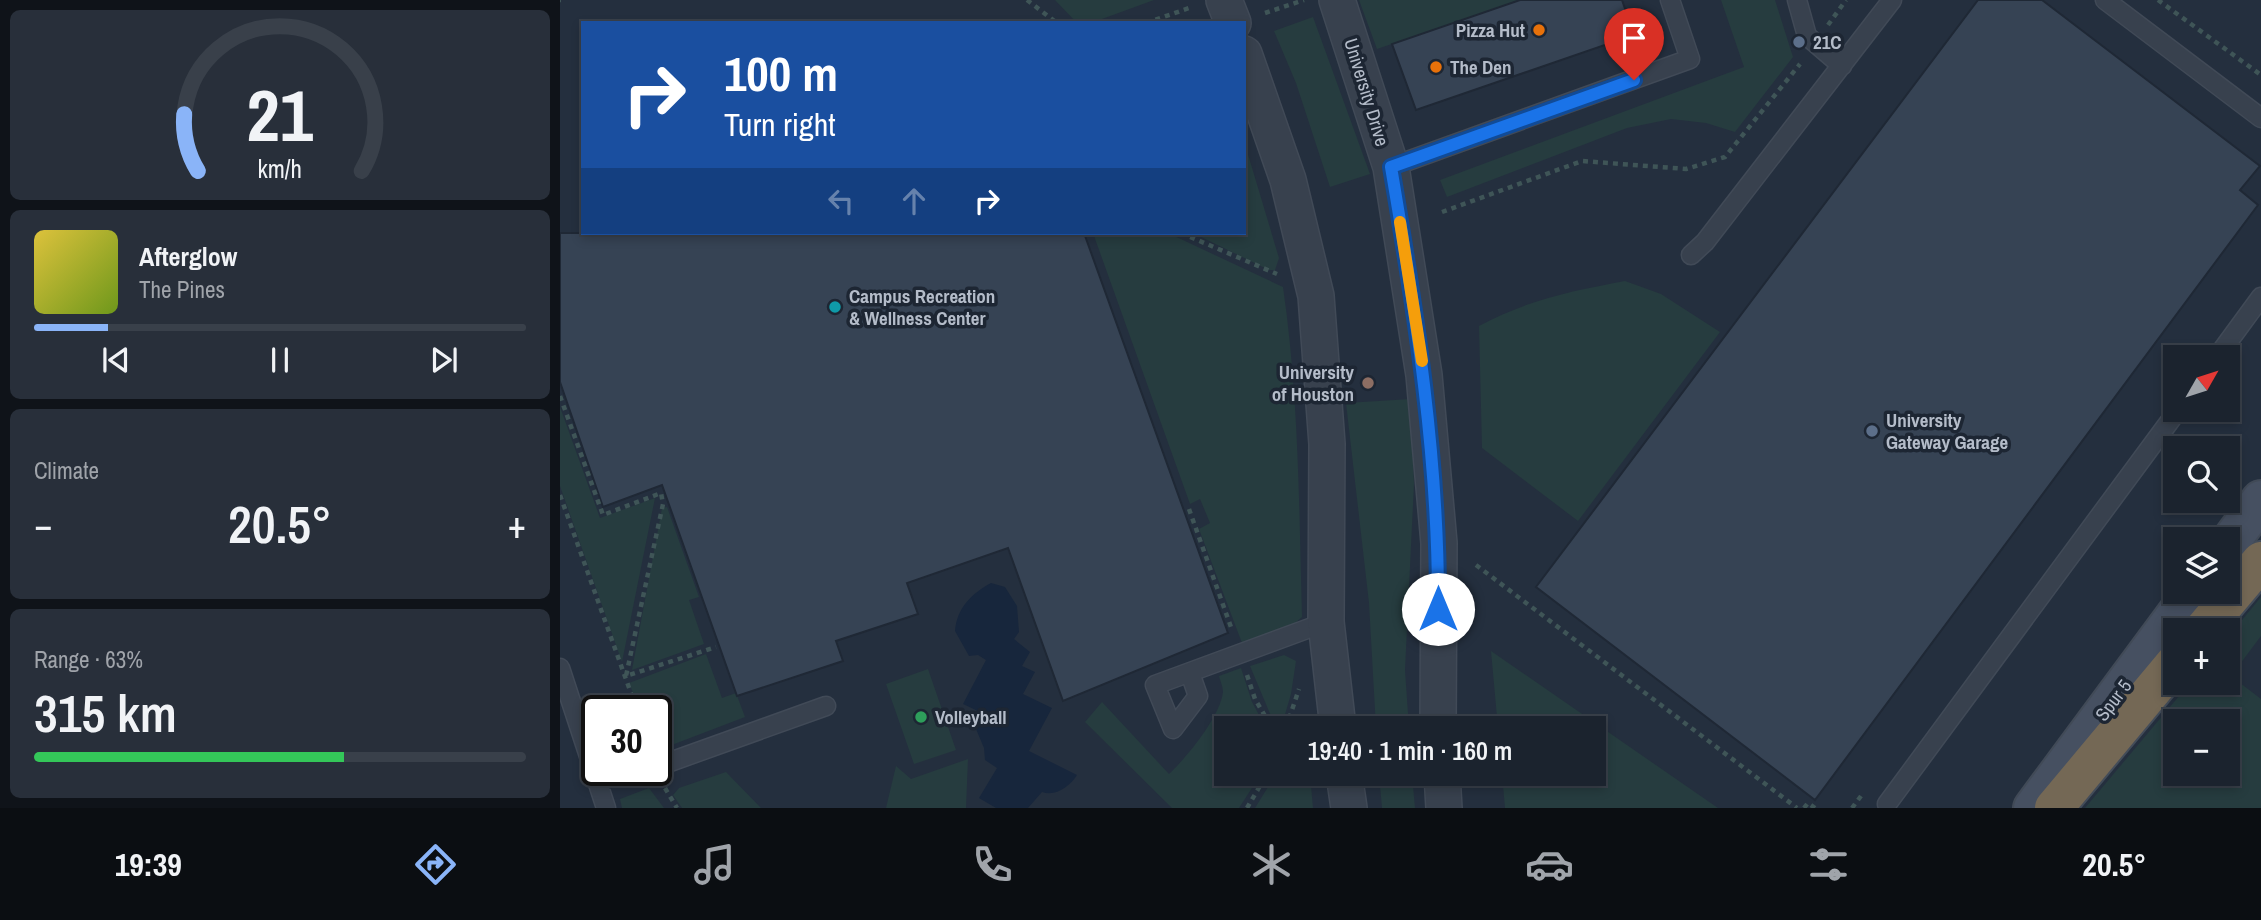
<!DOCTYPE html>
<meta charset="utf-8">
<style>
:root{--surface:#1b232e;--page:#282f3a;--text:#f1f3f6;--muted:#a0a4aa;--line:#39404a;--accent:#8ab4f8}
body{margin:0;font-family:"Archivo Narrow",sans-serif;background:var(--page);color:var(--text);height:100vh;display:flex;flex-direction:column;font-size:26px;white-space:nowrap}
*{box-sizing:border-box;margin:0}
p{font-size:23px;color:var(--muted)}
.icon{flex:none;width:38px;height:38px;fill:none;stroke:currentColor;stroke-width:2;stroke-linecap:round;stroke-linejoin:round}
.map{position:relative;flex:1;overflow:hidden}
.side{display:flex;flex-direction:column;gap:10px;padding:10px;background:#0f1319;width:560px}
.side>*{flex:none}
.top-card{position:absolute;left:21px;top:21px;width:665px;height:214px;border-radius:0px;box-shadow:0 4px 10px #0003,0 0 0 2px var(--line);background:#1a4fa0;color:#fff;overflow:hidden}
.needle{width:46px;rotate:51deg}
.buttons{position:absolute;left:1603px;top:345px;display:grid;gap:14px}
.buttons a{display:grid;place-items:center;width:77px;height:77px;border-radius:0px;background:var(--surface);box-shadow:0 4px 10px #0003,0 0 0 2px var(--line);font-size:35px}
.speed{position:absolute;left:21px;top:695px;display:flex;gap:14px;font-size:35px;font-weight:700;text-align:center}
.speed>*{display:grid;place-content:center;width:91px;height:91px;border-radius:50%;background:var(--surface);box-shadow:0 4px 10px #0003,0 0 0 2px var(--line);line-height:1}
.speed .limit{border:4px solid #111;border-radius:10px;background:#fff;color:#111}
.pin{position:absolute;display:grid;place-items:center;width:60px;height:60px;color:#fff;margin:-72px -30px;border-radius:50% 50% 50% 0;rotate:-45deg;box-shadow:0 0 7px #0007}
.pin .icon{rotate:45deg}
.me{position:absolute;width:77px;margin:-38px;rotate:0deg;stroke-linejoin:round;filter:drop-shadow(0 0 5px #0008)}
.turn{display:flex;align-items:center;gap:24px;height:147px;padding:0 28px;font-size:32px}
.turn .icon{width:91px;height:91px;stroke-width:2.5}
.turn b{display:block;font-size:49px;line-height:60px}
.lanes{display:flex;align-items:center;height:66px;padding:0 28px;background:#0003;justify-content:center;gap:35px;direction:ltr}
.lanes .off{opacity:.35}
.big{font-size:52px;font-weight:600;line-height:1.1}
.side .card{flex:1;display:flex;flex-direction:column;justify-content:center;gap:10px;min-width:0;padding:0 24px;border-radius:10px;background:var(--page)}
.side .dial{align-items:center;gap:0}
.dial svg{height:182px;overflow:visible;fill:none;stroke:var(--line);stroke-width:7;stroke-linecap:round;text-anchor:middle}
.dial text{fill:var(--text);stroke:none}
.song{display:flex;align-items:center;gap:21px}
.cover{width:84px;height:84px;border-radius:10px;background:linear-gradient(135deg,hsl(50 70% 55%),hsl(80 70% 35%))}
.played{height:7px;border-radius:4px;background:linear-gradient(90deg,var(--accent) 15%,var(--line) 15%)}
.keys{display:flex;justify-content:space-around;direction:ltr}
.heat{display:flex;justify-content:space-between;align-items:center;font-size:38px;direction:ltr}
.charge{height:10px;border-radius:5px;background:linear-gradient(90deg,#34c759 63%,var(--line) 0)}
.trip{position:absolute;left:654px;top:716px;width:392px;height:70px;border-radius:0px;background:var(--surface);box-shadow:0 4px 10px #0003,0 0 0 2px var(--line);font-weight:600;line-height:70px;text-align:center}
.menu{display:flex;height:112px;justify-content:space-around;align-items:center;background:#0b0e12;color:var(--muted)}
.menu .icon{width:49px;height:49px}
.menu .on{color:var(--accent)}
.menu b{font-size:32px;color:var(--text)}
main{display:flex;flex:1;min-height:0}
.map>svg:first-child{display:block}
.green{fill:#263c3f;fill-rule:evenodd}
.water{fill:#17263c}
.building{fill:#364354;stroke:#1f2835;stroke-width:2}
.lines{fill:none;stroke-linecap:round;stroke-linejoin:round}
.service-casing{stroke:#414a57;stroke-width:21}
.minor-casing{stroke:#414a57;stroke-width:38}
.secondary-casing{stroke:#414a57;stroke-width:42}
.motorway-casing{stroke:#434c59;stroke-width:42}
.path{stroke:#3f5557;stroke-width:4.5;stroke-dasharray:5 5;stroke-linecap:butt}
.service{stroke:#38414e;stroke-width:18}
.minor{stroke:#38414e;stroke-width:35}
.secondary{stroke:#465061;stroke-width:38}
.motorway{stroke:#746855;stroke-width:38}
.route-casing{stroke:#114b97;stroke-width:18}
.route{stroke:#1a73e8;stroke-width:12}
.slow{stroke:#f59e0b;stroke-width:12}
.food-dot{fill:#e8710a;stroke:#1d2633;stroke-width:2.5}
.service-dot{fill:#5c6f8a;stroke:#1d2633;stroke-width:2.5}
.culture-dot{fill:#0f9aa8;stroke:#1d2633;stroke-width:2.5}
.education-dot{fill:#8d6e63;stroke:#1d2633;stroke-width:2.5}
.leisure-dot{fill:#2e9e5b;stroke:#1d2633;stroke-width:2.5}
.labels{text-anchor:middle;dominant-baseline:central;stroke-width:7;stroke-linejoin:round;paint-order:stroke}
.poi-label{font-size:19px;font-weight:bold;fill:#b4bcc9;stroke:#1d2633;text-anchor:start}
.street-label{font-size:19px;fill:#b4bcc9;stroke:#1d2633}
</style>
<main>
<section class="side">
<div class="card dial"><svg viewBox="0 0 100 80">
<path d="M14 69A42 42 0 1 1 86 69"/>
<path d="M14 69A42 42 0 0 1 8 44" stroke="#8ab4f8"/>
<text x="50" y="56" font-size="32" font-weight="700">21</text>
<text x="50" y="72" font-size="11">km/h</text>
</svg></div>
<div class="card">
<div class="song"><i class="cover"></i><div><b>Afterglow</b><p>The Pines</p></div></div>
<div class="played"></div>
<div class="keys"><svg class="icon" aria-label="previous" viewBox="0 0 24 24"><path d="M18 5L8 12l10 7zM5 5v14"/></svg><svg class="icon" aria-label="pause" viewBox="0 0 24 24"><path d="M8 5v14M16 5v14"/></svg><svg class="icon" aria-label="next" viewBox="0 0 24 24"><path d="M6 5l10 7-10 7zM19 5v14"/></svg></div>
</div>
<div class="card"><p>Climate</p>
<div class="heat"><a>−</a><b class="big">20.5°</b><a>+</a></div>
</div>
<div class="card"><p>Range · 63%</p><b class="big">315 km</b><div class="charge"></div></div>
</section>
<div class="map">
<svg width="1701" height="808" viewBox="0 0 1701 808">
<rect width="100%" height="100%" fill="#242f3e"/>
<path class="green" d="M495,0H594L531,23H517Z
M799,0H960L817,49Z
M1161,0H1215L1233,57L1175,132L1146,123L1111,119L1067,128L887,197L880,180L1184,67Z
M753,17L810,174L770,187L736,83L714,31Z
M684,141L719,258L715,270H709L633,233H684Z
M533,233H608L723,287C739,397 739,507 742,617L734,624L682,643L639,529L650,523L640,499L630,504Z
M1065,281L1101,294L1160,332L1018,521L922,448L919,326C967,300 1012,291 1065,281Z
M851,399L854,484L845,670L849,728H816L809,603L786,403Z
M0,407L40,518L95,498L62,662L0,486Z
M107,507L139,597L129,600L144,644L72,670L102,508Z
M1701,597V636L1671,676L1701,699V808H1525L1630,683L1668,682V637ZM1615,721H1668V774H1615Z
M931,651L1158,808H945L942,774H1034V728H938Z
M146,654L162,698L176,693L185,717L96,751V710H80L69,683Z
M724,655L736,661L731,694L721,728H716L690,666Z
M681,668L692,702L706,728H667V774H701L679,808H612L525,722L542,702L609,774C627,757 660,717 663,692C663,687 660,680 659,676Z
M368,669L396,750L354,764L326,684Z
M408,759L406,808H326L336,766L351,779Z
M166,772L201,808H122L113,795L119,788Z
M716,774H750L753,808H695Z
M819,774H852L855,808H822Z
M89,788L104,808H62L60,799Z"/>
<path class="water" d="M431,583L445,587L457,606L459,632L454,639L470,652L462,666L475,672L463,694L492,708L469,751L517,775C510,786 496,797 482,792L468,808H436L419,798L437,768L425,760L424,748L416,729L422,713L403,704L426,660L418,655L409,656L395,631C397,608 411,594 431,583Z"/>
<path class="building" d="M960,0H1062L1074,35L856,110L832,44Z
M1418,0H1482L1700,166L1680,190L1698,205L1255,800L976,587Z
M0,233H524L668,633L503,701L448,548L347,583L358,614L276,641L283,661L177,696L102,485L43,507L0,382Z"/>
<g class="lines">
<g class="service-casing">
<path id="service" d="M1237,0L1247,36L1282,66
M1545,0L1701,118
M831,167L1130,59L1110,0
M1131,255L1145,242L1332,0
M1657,357L1701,297
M0,668L46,808
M630,673L638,696L613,729L595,685L766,622
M96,767L266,706
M39,780L83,770
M1327,804L1618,410"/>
</g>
<g class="minor-casing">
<path id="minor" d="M664,0L673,23
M777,0L831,167L864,375L879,543L878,728
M684,54L728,180L756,296L767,444L766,622L778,728
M784,774L789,808
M882,774L884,808"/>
</g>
<g class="secondary-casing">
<path id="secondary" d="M1668,545L1701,500
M1473,808L1633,592"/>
</g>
<g class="motorway-casing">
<path id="motorway" d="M1643,630L1701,561
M1494,808L1615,663"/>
</g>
<path class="path" d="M0,0H1
M467,0L497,23
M1598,0L1701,75
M705,13L744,0
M586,23L632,7
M1268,25L1286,0
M882,212L1022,161L1126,169L1165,157L1240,64
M621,233L717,274
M0,396L43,515L101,493L103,504L66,676L156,647
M0,495L77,710
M629,509L672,630
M916,565L1237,808
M687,675L695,699L712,728
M726,728L739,689
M105,788L117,808
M687,808L707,774
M1244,808L1248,803L1255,808
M1292,808L1304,792"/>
<use href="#service" class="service"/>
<use href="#minor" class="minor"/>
<use href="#secondary" class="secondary"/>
<use href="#motorway" class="motorway"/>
</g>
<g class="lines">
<g class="route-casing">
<path id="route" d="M878,609C879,460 856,314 831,167L1074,80"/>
</g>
<use href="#route" class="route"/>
<path class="slow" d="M840,222L862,361"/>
</g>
<g class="food-dot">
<circle cx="979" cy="30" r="7"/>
<circle cx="876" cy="67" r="7"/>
</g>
<g class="service-dot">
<circle cx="1239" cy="42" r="7"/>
<circle cx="1312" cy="431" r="7"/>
</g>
<circle class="culture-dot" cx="275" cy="307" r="7"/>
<circle class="education-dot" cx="808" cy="383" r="7"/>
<circle class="leisure-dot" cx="361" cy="717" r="7"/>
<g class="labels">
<g class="poi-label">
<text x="965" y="30" text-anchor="end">Pizza Hut</text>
<text x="1253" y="42">21C</text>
<text x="890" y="67">The Den</text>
<text x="289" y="296">Campus Recreation<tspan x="289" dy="22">&amp; Wellness Center</tspan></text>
<text x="794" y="372" text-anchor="end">University<tspan x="794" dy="22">of Houston</tspan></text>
<text x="1326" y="420">University<tspan x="1326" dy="22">Gateway Garage</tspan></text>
<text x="375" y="717">Volleyball</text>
</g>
<g class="street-label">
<text transform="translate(807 92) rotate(73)">University Drive</text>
<text transform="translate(1553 700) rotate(-53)">Spur 5</text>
</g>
</g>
</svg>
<div class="buttons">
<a><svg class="needle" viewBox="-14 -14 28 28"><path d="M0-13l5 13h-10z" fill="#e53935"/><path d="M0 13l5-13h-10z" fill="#a0a4aa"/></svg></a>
<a><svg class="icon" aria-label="search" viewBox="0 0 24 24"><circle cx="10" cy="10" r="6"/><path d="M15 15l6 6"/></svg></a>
<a><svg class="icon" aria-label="layers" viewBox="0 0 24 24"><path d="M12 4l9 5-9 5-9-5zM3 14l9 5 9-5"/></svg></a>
<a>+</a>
<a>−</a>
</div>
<div class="speed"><div class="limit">30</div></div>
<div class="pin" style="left:1074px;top:80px;background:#d93025"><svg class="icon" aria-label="arrive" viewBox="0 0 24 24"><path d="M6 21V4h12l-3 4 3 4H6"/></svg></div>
<svg class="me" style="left:878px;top:609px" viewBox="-20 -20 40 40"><circle r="19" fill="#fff"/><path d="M0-13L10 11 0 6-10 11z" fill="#1a73e8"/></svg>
<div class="trip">19:40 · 1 min · 160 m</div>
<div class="top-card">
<div class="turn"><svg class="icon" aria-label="right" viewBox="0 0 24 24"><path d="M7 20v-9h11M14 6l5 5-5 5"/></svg><div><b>100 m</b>Turn right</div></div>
<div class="lanes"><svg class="icon off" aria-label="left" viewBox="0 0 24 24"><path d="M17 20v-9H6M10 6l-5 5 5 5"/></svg><svg class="icon off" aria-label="ahead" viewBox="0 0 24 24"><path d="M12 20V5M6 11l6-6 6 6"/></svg><svg class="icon" aria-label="right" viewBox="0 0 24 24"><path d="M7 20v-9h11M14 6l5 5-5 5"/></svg></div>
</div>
</div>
</main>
<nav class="menu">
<b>19:39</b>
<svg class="icon on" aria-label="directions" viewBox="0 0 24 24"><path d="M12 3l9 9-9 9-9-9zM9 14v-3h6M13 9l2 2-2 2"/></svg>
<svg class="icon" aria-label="music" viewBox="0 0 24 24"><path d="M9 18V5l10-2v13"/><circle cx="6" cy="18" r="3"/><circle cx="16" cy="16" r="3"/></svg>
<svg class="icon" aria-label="phone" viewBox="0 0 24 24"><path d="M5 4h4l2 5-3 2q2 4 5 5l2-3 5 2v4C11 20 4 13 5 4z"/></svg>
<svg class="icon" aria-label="climate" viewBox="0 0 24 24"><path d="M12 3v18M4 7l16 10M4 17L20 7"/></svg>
<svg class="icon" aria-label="car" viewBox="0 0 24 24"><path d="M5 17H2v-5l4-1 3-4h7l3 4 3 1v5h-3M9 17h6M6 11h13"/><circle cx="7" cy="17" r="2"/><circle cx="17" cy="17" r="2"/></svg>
<svg class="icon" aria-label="filters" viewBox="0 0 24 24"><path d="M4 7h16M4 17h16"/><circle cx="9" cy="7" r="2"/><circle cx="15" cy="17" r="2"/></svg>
<b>20.5°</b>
</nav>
